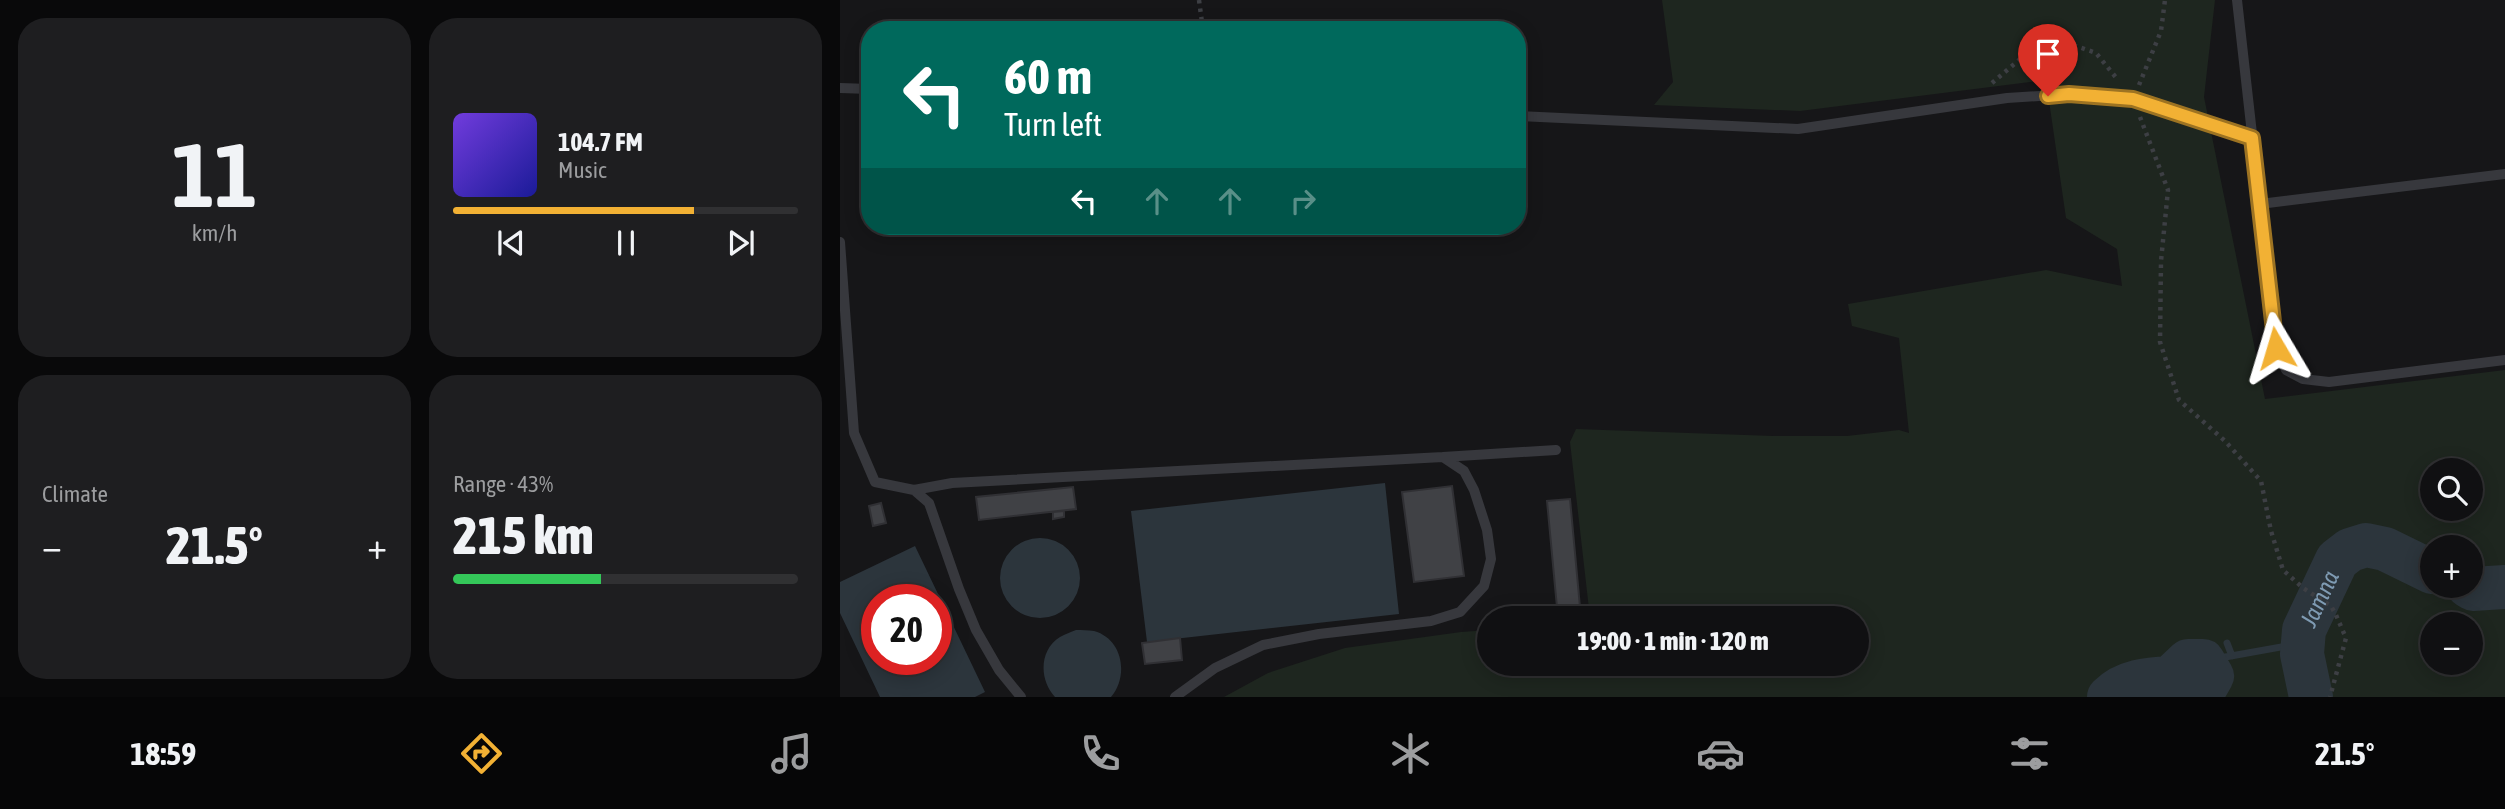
<!DOCTYPE html>
<meta charset="utf-8">
<style>
:root{--surface:#101012;--page:#1e1e20;--text:#f1f3f6;--muted:#9c9d9f;--line:#303032;--accent:#f2b134}
body{margin:0;font-family:"Asap Condensed",sans-serif;background:var(--page);color:var(--text);height:100vh;display:flex;flex-direction:column;font-size:26px;white-space:nowrap}
*{box-sizing:border-box;margin:0}
p{font-size:23px;color:var(--muted)}
.icon{flex:none;width:38px;height:38px;fill:none;stroke:currentColor;stroke-width:2;stroke-linecap:round;stroke-linejoin:round}
.map{position:relative;flex:1;overflow:hidden}
.details{display:flex;flex-direction:column;gap:18px;padding:18px;background:#09090a;width:840px}
.details>*{flex:none}
.hud{position:absolute;left:21px;top:21px;width:665px;height:214px;border-radius:28px;box-shadow:0 4px 18px #0003,0 0 0 2px var(--line);background:#00695c;color:#fff;overflow:hidden}
.controls{position:absolute;left:1580px;top:458px;display:grid;gap:14px}
.controls a{display:grid;place-items:center;width:63px;height:63px;border-radius:50%;background:var(--surface);box-shadow:0 4px 18px #0003,0 0 0 2px var(--line);font-size:35px}
.speed{position:absolute;left:21px;top:584px;display:flex;gap:14px;font-size:35px;font-weight:700;text-align:center}
.speed>*{display:grid;place-content:center;width:91px;height:91px;border-radius:50%;background:var(--surface);box-shadow:0 4px 18px #0003,0 0 0 2px var(--line);line-height:1}
.speed .limit{border:10px solid #d22;background:#fff;color:#111}
.pin{position:absolute;display:grid;place-items:center;width:60px;height:60px;color:#fff;margin:-72px -30px;border-radius:50% 50% 50% 0;rotate:-45deg;box-shadow:0 0 7px #0007}
.pin .icon{rotate:45deg}
.me{position:absolute;width:77px;margin:-38px;rotate:353deg;stroke-linejoin:round;filter:drop-shadow(0 0 5px #0008)}
.turn{display:flex;align-items:center;gap:24px;height:147px;padding:0 28px;font-size:32px}
.turn .icon{width:91px;height:91px;stroke-width:2.5}
.turn b{display:block;font-size:49px;line-height:60px}
.lanes{display:flex;align-items:center;height:66px;padding:0 28px;background:#0003;justify-content:center;gap:35px;direction:ltr}
.lanes .off{opacity:.35}
.big{font-size:52px;font-weight:800;line-height:1.1}
.details .tile{flex:1;display:flex;flex-direction:column;justify-content:center;gap:10px;min-width:0;padding:0 24px;border-radius:28px;background:var(--page)}
.details .dial{align-items:center;gap:0}
.dial b{font-size:91px;line-height:1}
.song{display:flex;align-items:center;gap:21px}
.cover{width:84px;height:84px;border-radius:10px;background:linear-gradient(135deg,hsl(260 70% 55%),hsl(240 70% 35%))}
.played{height:7px;border-radius:4px;background:linear-gradient(90deg,var(--accent) 70%,var(--line) 70%)}
.keys{display:flex;justify-content:space-around;direction:ltr}
.heat{display:flex;justify-content:space-between;align-items:center;font-size:38px;direction:ltr}
.charge{height:10px;border-radius:5px;background:linear-gradient(90deg,#34c759 43%,var(--line) 0)}
.details .tiles{flex:1;display:grid;gap:18px;grid-template-columns:repeat(2,1fr)}
.trip{position:absolute;left:637px;top:606px;width:392px;height:70px;border-radius:35px;background:var(--surface);box-shadow:0 4px 18px #0003,0 0 0 2px var(--line);font-weight:800;line-height:70px;text-align:center}
.tab-bar{display:flex;height:112px;justify-content:space-around;align-items:center;background:#060607;color:var(--muted)}
.tab-bar .icon{width:49px;height:49px}
.tab-bar .current{color:var(--accent)}
.tab-bar b{font-size:32px;color:var(--text)}
main{display:flex;flex:1;min-height:0}
.map>svg:first-child{display:block}
.green{fill:#1e261f;fill-rule:evenodd}
.water{fill:#2c353c;fill-rule:evenodd}
.lines{fill:none;stroke-linecap:round;stroke-linejoin:round}
.stream{stroke:#2c353c;stroke-width:7}
.river{stroke:#2c353c;stroke-width:44}
.building{fill:#404145;stroke:#303034;stroke-width:2}
.path{stroke:#3d3f44;stroke-width:4.5;stroke-dasharray:3.5 5;stroke-linecap:butt}
.lane{stroke:#37383d;stroke-width:10}
.route-casing{stroke:#9d7322;stroke-width:18}
.route{stroke:#f2b134;stroke-width:12}
.labels{text-anchor:middle;dominant-baseline:central;stroke-width:6;stroke-linejoin:round;paint-order:stroke}
.water-label{font-size:24px;font-style:italic;fill:#7f9bb3;stroke:#111113}
</style>
<main>
<section class="details">
<div class="tiles">
<div class="tile dial"><b>11</b><p>km/h</p></div>
<div class="tile">
<div class="song"><i class="cover"></i><div><b>104.7 FM</b><p>Music</p></div></div>
<div class="played"></div>
<div class="keys"><svg class="icon" aria-label="previous" viewBox="0 0 24 24"><path d="M18 5L8 12l10 7zM5 5v14"/></svg><svg class="icon" aria-label="pause" viewBox="0 0 24 24"><path d="M8 5v14M16 5v14"/></svg><svg class="icon" aria-label="next" viewBox="0 0 24 24"><path d="M6 5l10 7-10 7zM19 5v14"/></svg></div>
</div>
<div class="tile"><p>Climate</p>
<div class="heat"><a>−</a><b class="big">21.5°</b><a>+</a></div>
</div>
<div class="tile"><p>Range · 43%</p><b class="big">215 km</b><div class="charge"></div></div>
</div>
</section>
<div class="map">
<svg width="1665" height="697" viewBox="0 0 1665 697">
<rect width="100%" height="100%" fill="#161618"/>
<path class="green" d="M822,0H1375L1364,97L1425,399L1665,370V697H384L428,673L505,648L621,632L649,630V663H1017V618H750L730,442L736,429L933,436H1007L1059,430L1069,433L1059,338L1012,326L1008,304L1206,270L1282,286L1277,249L1226,218L1206,80L960,111L814,105L833,82ZM1592,471H1631V509H1592ZM1592,548H1631V586H1592ZM1592,625H1631V663H1592Z"/>
<path class="water" d="M545,483L559,614L307,642L291,511Z
M160 578a40 40 0 1 1 80 0a40 40 0 1 1-80 0Z
M75,546L145,692L135,697H40L0,613V582ZM37,600H96V660H37Z
M236,630C242,630 248,630 254,631C283,639 289,676 271,697H215C199,680 199,650 220,637C225,634 231,632 236,630Z"/>
<g class="lines">
<path class="stream" d="M1387,643L1392,656
M1363,661L1463,643"/>
<g class="river">
<path d="M1628,586L1633,589L1665,587"/>
<path d="M1269,697C1285,681 1308,679 1330,678L1348,661H1363L1372,676L1360,697"/>
<path id="s1" d="M1471,697L1462,654L1464,630L1497,560L1510,550L1526,545L1545,549L1592,572"/>
</g>
</g>
<path class="building" d="M612,486L624,576L574,582L562,492Z
M233,487L236,509L139,520L136,497Z
M730,499L741,618H718L707,501Z
M41,503L46,523L33,526L29,506Z
M224,511V517L213,519V512Z
M340,638L342,660L305,664L302,643Z"/>
<g class="lines">
<path class="path" d="M359,0L363,30
M1152,83L1186,54L1205,47L1233,45L1256,53L1278,80
M1299,85L1321,31L1325,0
M1300,117L1328,190L1321,261L1320,342L1339,400L1385,441L1421,481L1431,531L1443,570L1463,588L1491,606L1496,615L1506,638L1490,697"/>
<path class="lane" d="M1397,0L1436,348L1446,370L1463,379L1489,382L1665,360
M0,88L30,89
M677,116L958,129L1167,98L1229,94L1293,99L1412,138
M1420,204L1665,174
M0,242L14,433L35,482L74,490L112,483L603,457L624,471L634,490L647,530L651,559L644,586L620,612L591,621L479,634L423,645L375,668L335,697
M603,457L716,450
M74,490L89,503L119,589L136,630L159,670L181,697"/>
</g>
<g class="lines">
<g class="route-casing">
<path id="route" d="M1208,96L1229,94L1293,99L1412,138L1436,348"/>
</g>
<use href="#route" class="route"/>
</g>
<g class="labels">
<g class="water-label">
<text stroke="none"><textPath href="#s1" startOffset="103">Jamna</textPath></text>
</g>
</g>
</svg>
<div class="controls">
<a><svg class="icon" aria-label="search" viewBox="0 0 24 24"><circle cx="10" cy="10" r="6"/><path d="M15 15l6 6"/></svg></a>
<a>+</a>
<a>−</a>
</div>
<div class="speed"><div class="limit">20</div></div>
<div class="pin" style="left:1208px;top:96px;background:#d93025"><svg class="icon" aria-label="arrive" viewBox="0 0 24 24"><path d="M6 21V4h12l-3 4 3 4H6"/></svg></div>
<svg class="me" style="left:1436px;top:348px" viewBox="-20 -20 40 40"><path d="M0-17L14 15 0 8-14 15z" fill="#f2b134" stroke="#fff" stroke-width="4"/></svg>
<div class="trip">19:00 · 1 min · 120 m</div>
<div class="hud">
<div class="turn"><svg class="icon" aria-label="left" viewBox="0 0 24 24"><path d="M17 20v-9H6M10 6l-5 5 5 5"/></svg><div><b>60 m</b>Turn left</div></div>
<div class="lanes"><svg class="icon" aria-label="left" viewBox="0 0 24 24"><path d="M17 20v-9H6M10 6l-5 5 5 5"/></svg><svg class="icon off" aria-label="ahead" viewBox="0 0 24 24"><path d="M12 20V5M6 11l6-6 6 6"/></svg><svg class="icon off" aria-label="ahead" viewBox="0 0 24 24"><path d="M12 20V5M6 11l6-6 6 6"/></svg><svg class="icon off" aria-label="right" viewBox="0 0 24 24"><path d="M7 20v-9h11M14 6l5 5-5 5"/></svg></div>
</div>
</div>
</main>
<nav class="tab-bar">
<b>18:59</b>
<svg class="icon current" aria-label="directions" viewBox="0 0 24 24"><path d="M12 3l9 9-9 9-9-9zM9 14v-3h6M13 9l2 2-2 2"/></svg>
<svg class="icon" aria-label="music" viewBox="0 0 24 24"><path d="M9 18V5l10-2v13"/><circle cx="6" cy="18" r="3"/><circle cx="16" cy="16" r="3"/></svg>
<svg class="icon" aria-label="phone" viewBox="0 0 24 24"><path d="M5 4h4l2 5-3 2q2 4 5 5l2-3 5 2v4C11 20 4 13 5 4z"/></svg>
<svg class="icon" aria-label="climate" viewBox="0 0 24 24"><path d="M12 3v18M4 7l16 10M4 17L20 7"/></svg>
<svg class="icon" aria-label="car" viewBox="0 0 24 24"><path d="M5 17H2v-5l4-1 3-4h7l3 4 3 1v5h-3M9 17h6M6 11h13"/><circle cx="7" cy="17" r="2"/><circle cx="17" cy="17" r="2"/></svg>
<svg class="icon" aria-label="filters" viewBox="0 0 24 24"><path d="M4 7h16M4 17h16"/><circle cx="9" cy="7" r="2"/><circle cx="15" cy="17" r="2"/></svg>
<b>21.5°</b>
</nav>
